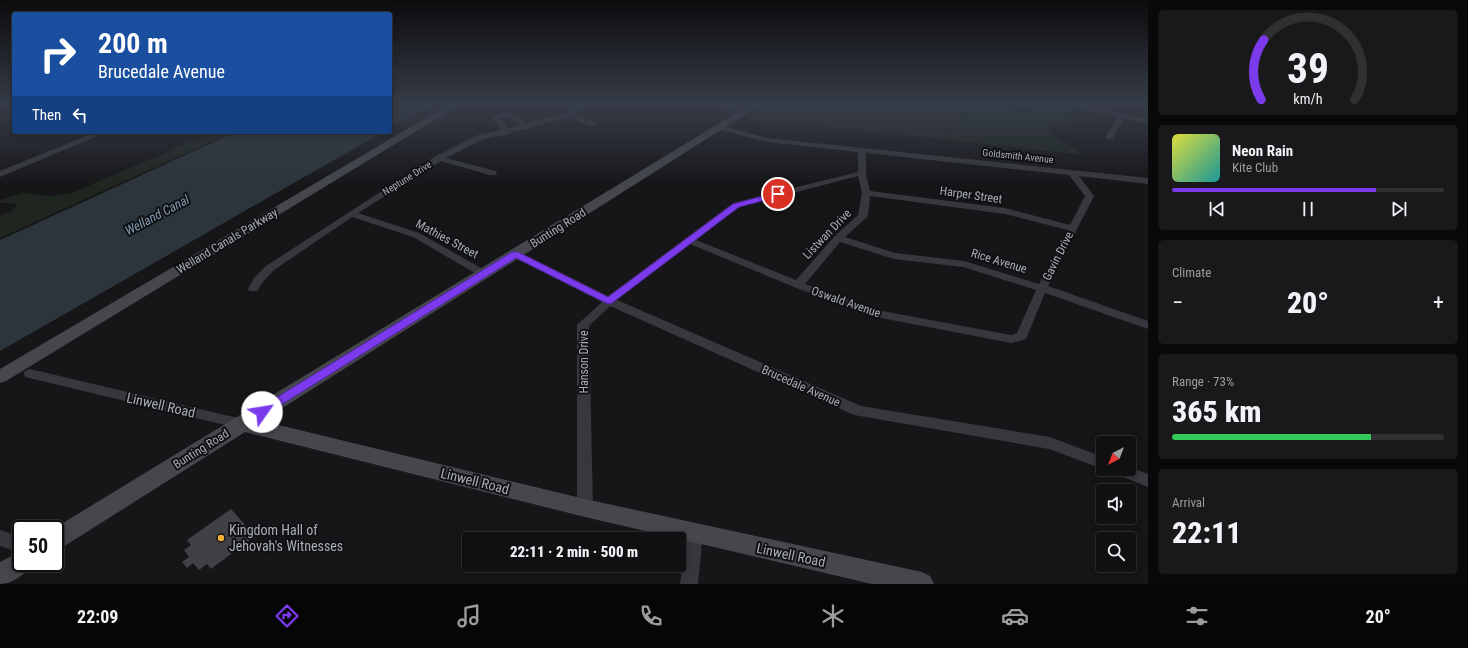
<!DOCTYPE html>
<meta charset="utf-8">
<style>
:root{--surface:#101012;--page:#19191b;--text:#f1f3f6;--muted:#9c9d9f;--line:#303032;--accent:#7c3aed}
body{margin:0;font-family:"Roboto Condensed",sans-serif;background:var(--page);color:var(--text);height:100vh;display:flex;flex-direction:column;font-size:15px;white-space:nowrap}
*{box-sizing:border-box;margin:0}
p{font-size:13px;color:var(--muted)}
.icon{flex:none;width:22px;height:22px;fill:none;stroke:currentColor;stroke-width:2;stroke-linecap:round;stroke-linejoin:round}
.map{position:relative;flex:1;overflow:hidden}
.panel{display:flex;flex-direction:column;gap:10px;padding:10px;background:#09090a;width:320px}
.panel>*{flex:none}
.banner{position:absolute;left:12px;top:12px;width:380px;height:122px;border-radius:4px;box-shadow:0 2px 10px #0003,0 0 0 1px var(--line);background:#1a4fa0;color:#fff;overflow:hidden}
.needle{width:26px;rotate:222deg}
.fabs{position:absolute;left:1096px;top:436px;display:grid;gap:8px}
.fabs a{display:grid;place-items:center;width:40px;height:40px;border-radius:4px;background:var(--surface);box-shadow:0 2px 10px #0003,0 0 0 1px var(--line);font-size:20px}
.speed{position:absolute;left:12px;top:520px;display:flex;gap:8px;font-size:20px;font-weight:700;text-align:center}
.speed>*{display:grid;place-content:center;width:52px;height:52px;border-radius:50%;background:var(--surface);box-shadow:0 2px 10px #0003,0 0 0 1px var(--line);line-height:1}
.speed .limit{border:2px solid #111;border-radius:6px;background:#fff;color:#111}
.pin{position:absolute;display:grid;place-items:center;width:34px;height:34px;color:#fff;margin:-17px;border:2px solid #fff;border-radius:50%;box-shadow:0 1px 4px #0007}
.me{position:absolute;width:44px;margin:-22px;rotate:58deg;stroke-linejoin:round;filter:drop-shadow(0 0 3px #0008)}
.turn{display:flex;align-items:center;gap:14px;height:84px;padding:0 20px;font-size:18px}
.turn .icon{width:52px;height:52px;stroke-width:2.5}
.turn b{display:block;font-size:28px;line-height:34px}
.then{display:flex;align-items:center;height:38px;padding:0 20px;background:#0003;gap:8px;font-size:15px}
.big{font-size:30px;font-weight:800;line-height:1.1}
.panel .widget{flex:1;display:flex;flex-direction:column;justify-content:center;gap:6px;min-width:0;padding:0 14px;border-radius:6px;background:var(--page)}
.panel .dial{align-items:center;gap:0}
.dial svg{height:104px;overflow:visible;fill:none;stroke:var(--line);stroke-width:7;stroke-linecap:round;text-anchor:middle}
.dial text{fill:var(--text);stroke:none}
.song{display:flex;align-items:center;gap:12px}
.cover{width:48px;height:48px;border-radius:6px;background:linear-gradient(135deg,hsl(60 70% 55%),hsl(180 70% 35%))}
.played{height:4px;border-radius:2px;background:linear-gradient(90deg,var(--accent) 75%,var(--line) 75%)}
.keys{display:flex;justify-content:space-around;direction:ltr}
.heat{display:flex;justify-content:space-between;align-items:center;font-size:22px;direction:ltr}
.charge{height:6px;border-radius:3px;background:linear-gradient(90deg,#34c759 73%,var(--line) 0)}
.trip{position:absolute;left:462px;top:532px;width:224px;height:40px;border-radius:4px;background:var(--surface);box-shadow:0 2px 10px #0003,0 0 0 1px var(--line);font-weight:800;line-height:40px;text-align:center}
.menu{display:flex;height:64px;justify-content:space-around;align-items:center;background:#060607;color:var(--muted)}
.menu .icon{width:28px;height:28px}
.menu .selected{color:var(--accent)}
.menu b{font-size:18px;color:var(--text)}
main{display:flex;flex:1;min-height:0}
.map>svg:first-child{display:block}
.built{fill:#222225}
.green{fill:#1e261f}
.water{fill:#2c353c}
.building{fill:#404145}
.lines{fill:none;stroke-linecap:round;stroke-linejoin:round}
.minor{fill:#37383d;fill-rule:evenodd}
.secondary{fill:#45474d;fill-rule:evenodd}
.route{fill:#7c3aed;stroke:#51269a}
.poi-dot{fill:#f2b134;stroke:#111113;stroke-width:1.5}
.labels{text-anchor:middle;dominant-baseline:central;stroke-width:4;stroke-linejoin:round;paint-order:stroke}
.far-street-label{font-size:10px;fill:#a8adb8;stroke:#111113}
.street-label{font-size:12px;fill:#a8adb8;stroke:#111113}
.water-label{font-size:13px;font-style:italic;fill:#7f9bb3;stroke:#111113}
.near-street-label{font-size:14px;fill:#a8adb8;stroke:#111113}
.near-poi-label{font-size:14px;fill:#a8adb8;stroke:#111113;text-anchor:start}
</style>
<main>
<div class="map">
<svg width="1148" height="584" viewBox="0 0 1148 584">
<rect width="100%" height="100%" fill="#161618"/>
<path class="built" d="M767,105H948L967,109L940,139L745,119Z"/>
<path class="green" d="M1034,105H1062L1075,107L1067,123L1050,124L1051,135L1085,155L940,139L971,106L1027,111Z
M214,132H232L0,238V215L11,212L18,204L0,203V200L23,193L50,196L69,194Z"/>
<path class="water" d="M390,105H432L390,128Z
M236,132H383L0,351V240Z"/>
<path class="building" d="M231,509L255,536L211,569L207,564L199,570L193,563L187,568L182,562L189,557L184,550L191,545L187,540Z"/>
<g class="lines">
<path class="minor" d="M577,105H583L575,114L596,122V126H590L569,117L531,127L530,129L511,132L510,134L484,139L446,158L496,171L497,173L496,175H490L441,161L358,213L419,233L488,272L489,274L488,276H480L413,237L352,217L274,270L263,282L257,291H249L248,289L254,278L266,266L436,156L478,135L501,130L493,119L494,115C511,109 514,114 527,123L567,113ZM505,116H508L520,125L508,128L501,119Z
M717,105H726L748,112L744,114Z
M1070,105H1081L1148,119V123L1124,118L1113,138L1109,140L1105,138L1118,117Z
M717,125H720L767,138L1148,178V184L1079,176L1094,196L1048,286L1148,321V329L1045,293L1026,339L1011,343L871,316L794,287L690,244L617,300L861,406L1050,437L1103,457V469L1049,449L854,415L610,306L589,326L593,508L591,513L585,515L579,513L577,508V325L602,302L511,256L510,254L511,252H519L608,296L733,203L858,172V152L767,142L717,129ZM866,153L1069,175L1085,196L1070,225L1005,208L870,191L866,173ZM858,176L862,193L858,215L835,236L796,280L696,240L739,207ZM870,196L1005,214L1068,230L1039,284L964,261L895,253L845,237L868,216ZM840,242L894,259L963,267L1036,290L1017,333L1011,335L877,310L805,284Z
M96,132H107L0,177V171Z
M30,369L242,419L247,420L249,424L247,428L242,429L25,377L24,374L25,371Z
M1129,467L1148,474V487L1113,473L1111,469H1129Z
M695,526L701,528L703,533L698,584H680L687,533L689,528Z
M0,530L21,537V553L0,546Z"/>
<path class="secondary" d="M448,105H459L6,381L0,383V369Z
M749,105H760L262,421L585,499L922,572L930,576L934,584H872L585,517L245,432L63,547L55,550V529H53Z
M21,551V563H32C28,573 12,584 0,584V562Z"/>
</g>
<linearGradient id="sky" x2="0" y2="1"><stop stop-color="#0c0c0d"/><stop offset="0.56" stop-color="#363c48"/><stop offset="1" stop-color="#363c48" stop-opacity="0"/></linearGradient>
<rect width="1148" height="186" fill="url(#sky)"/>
<path class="route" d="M778,192L782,194L781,196L739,207L612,303L608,304L516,258L265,415L262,416L258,415L256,412L258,409L512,252H518L608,297L733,204Z"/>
<circle class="poi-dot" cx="221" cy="538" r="4"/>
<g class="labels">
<g class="far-street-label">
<text transform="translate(1018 156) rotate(6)">Goldsmith Avenue</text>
<text transform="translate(407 178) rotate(-32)">Neptune Drive</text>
</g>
<g class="street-label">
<text transform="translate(971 195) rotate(8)">Harper Street</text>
<text transform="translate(558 228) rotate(-32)">Bunting Road</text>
<text transform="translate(827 234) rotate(-46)">Listwan Drive</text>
<text transform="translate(447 239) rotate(28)">Mathies Street</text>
<text transform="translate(227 241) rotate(-31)">Welland Canals Parkway</text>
<text transform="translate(1058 256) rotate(-63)">Gavin Drive</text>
<text transform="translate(999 261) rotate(17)">Rice Avenue</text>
<text transform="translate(846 302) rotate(19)">Oswald Avenue</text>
<text transform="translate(584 362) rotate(-90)">Hanson Drive</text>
<text transform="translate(801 386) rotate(24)">Brucedale Avenue</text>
<text transform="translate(201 449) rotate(-32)">Bunting Road</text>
</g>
<g class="water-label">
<text transform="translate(157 215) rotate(-28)">Welland Canal</text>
</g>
<g class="near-street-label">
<text transform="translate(161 405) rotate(13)">Linwell Road</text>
<text transform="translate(475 481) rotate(14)">Linwell Road</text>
<text transform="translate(791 555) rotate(12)">Linwell Road</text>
</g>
<g class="near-poi-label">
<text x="229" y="530">Kingdom Hall of<tspan x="229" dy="16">Jehovah's Witnesses</tspan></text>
</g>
</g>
</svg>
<div class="fabs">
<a><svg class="needle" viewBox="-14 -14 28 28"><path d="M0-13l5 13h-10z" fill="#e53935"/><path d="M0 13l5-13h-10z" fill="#9c9d9f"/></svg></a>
<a><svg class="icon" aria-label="sound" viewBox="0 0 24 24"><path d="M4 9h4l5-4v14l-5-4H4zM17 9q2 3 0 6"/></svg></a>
<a><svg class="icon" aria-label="search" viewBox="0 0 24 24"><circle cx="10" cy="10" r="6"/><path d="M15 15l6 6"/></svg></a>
</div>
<div class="speed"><div class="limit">50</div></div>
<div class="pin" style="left:778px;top:194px;background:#d93025"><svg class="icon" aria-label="arrive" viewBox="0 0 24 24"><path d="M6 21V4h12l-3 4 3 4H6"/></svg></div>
<svg class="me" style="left:262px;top:412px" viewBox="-20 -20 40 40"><circle r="19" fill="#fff"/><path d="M0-13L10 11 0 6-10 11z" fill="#7c3aed"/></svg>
<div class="trip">22:11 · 2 min · 500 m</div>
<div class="banner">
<div class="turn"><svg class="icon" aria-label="right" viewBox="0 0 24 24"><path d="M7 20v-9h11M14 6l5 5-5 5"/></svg><div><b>200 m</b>Brucedale Avenue</div></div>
<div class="then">Then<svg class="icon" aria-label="left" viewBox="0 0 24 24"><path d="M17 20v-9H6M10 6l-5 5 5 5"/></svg></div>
</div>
</div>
<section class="panel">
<div class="widget dial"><svg viewBox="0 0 100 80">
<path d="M14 69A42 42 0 1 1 86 69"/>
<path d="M14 69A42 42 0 0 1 16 23" stroke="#7c3aed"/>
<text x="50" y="56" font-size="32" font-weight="700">39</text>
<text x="50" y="72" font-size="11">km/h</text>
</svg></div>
<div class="widget">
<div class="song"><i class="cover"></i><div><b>Neon Rain</b><p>Kite Club</p></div></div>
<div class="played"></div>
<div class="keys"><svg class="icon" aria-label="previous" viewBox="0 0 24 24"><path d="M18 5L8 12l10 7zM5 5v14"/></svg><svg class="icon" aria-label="pause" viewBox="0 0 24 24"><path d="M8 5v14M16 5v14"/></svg><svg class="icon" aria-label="next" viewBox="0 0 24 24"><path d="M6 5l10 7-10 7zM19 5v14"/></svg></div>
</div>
<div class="widget"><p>Climate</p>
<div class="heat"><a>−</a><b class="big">20°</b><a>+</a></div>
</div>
<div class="widget"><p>Range · 73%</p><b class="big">365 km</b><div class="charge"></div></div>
<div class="widget"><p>Arrival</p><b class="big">22:11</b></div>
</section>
</main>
<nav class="menu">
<b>22:09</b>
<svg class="icon selected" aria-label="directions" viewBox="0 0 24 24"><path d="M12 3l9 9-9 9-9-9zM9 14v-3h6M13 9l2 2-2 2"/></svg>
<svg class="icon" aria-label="music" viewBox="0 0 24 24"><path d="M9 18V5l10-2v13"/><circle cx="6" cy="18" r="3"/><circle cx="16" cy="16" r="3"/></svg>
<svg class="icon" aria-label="phone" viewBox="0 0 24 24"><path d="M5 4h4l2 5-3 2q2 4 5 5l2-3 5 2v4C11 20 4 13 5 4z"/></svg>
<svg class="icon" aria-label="climate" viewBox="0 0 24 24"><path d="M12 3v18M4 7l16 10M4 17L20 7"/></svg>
<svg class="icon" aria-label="car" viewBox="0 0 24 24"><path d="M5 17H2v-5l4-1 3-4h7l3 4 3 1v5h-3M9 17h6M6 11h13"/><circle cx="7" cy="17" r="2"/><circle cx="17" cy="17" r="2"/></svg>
<svg class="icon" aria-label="filters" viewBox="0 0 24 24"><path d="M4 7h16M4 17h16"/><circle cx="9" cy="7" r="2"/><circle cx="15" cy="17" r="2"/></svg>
<b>20°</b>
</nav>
